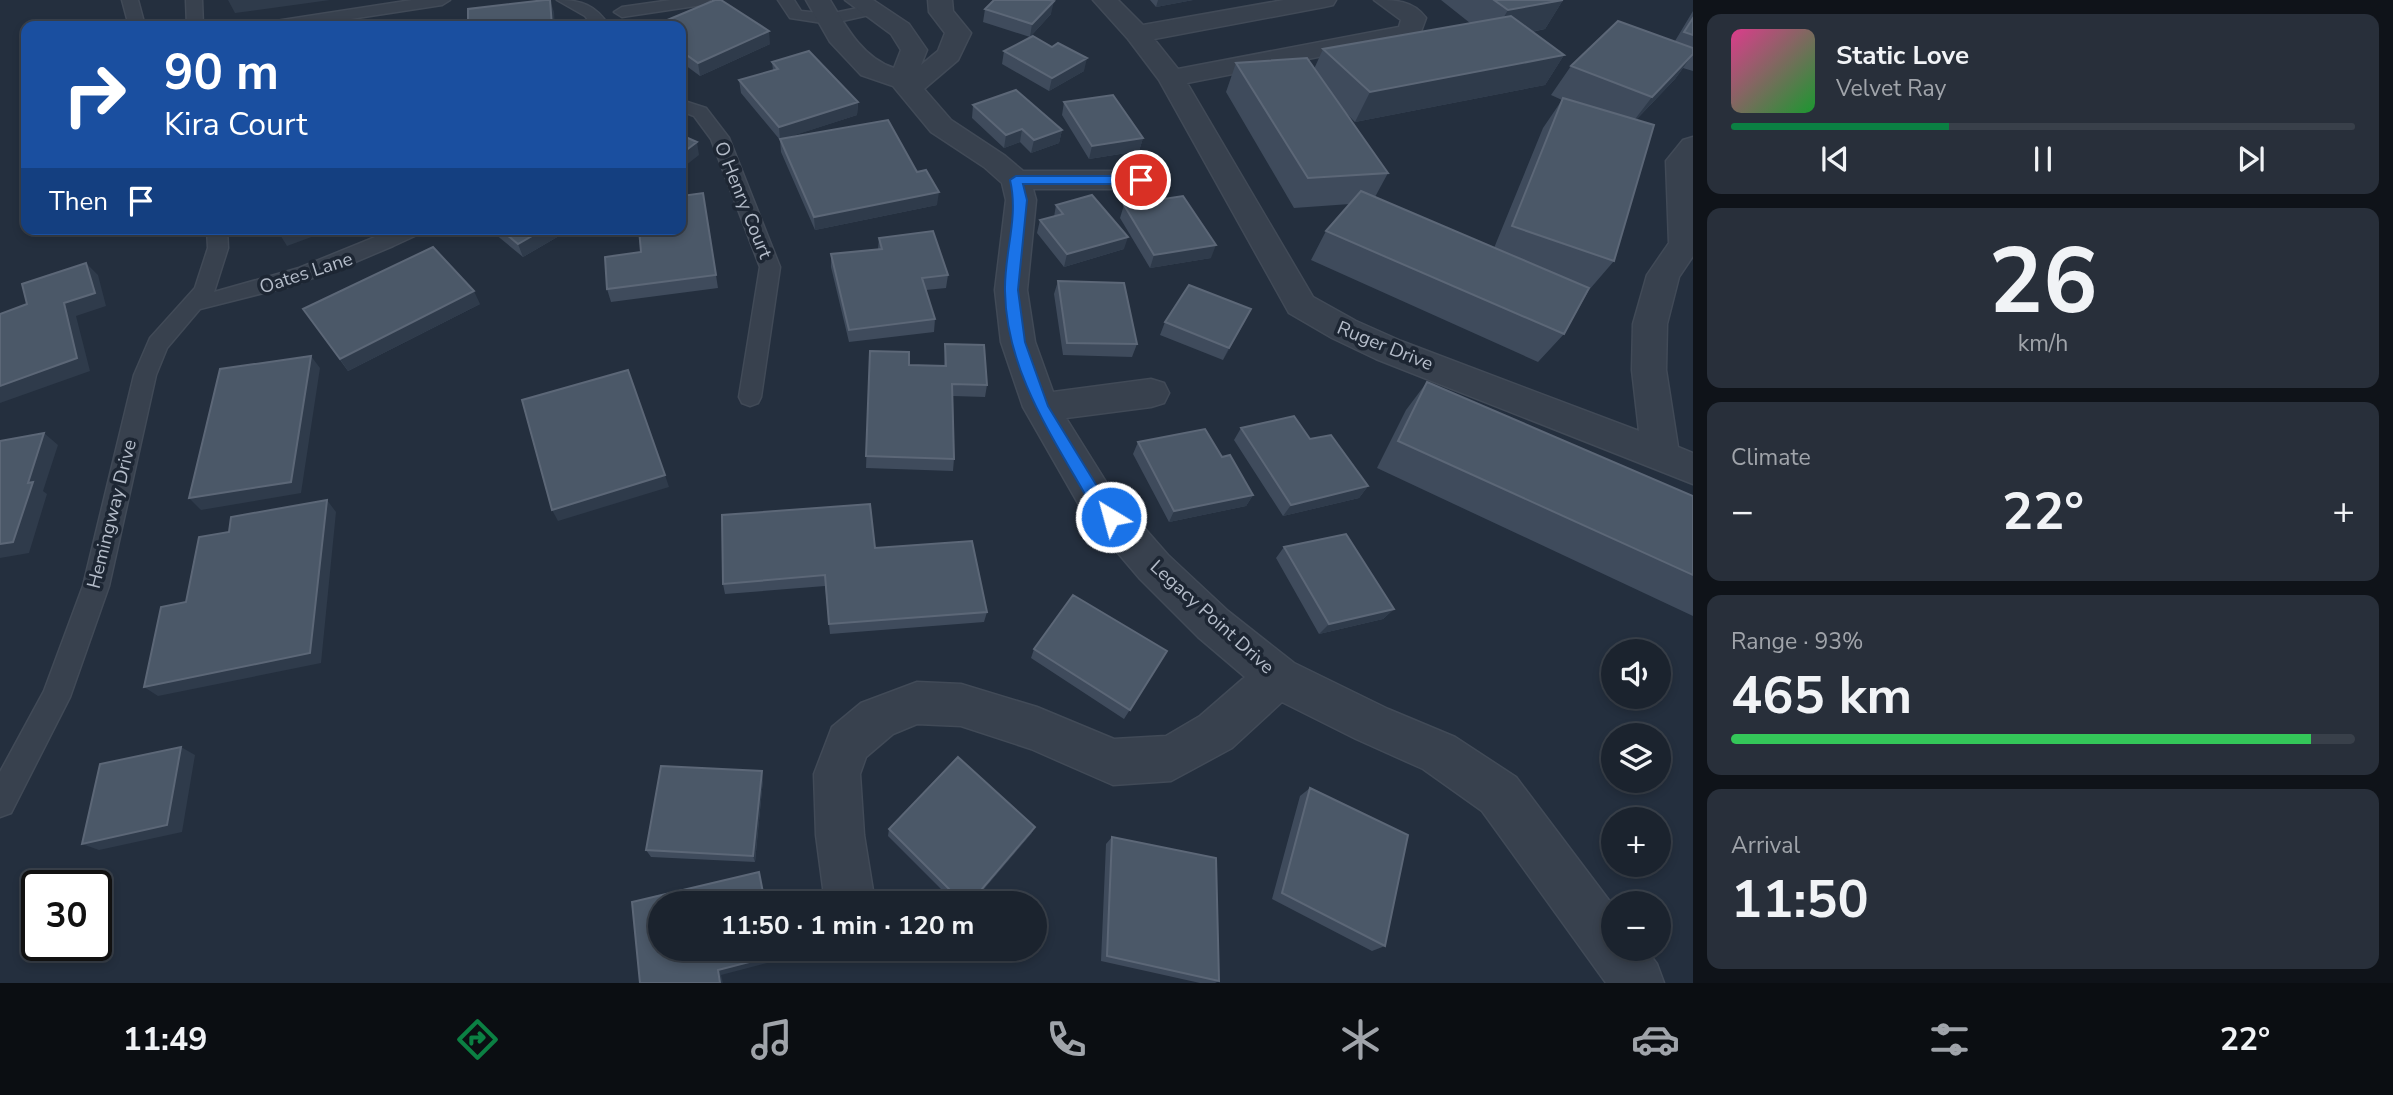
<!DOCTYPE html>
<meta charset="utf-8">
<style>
:root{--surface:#1b232e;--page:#282f3a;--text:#f1f3f6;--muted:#a0a4aa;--line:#39404a;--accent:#0b8043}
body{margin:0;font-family:"Nunito Sans",sans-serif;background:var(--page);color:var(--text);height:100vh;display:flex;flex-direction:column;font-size:26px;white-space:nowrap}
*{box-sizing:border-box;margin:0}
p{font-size:23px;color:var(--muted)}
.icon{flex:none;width:38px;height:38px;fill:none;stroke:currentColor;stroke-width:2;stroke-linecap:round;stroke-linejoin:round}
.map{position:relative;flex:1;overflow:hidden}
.side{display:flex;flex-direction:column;gap:14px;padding:14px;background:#0f1319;width:700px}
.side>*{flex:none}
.top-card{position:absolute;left:21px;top:21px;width:665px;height:214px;border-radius:14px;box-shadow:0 4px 10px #0003,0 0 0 2px var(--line);background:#1a4fa0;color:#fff;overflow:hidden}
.fabs{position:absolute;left:1601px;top:639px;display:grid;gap:14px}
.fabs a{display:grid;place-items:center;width:70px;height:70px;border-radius:50%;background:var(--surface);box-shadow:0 4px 10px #0003,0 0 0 2px var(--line);font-size:35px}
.speed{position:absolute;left:21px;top:870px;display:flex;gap:14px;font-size:35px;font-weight:700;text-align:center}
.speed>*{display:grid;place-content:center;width:91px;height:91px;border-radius:50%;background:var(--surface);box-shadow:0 4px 10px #0003,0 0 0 2px var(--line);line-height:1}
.speed .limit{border:4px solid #111;border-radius:10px;background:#fff;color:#111}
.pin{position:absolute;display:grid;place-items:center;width:60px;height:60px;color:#fff;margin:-30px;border:4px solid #fff;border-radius:50%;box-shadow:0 2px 7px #0007}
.me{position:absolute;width:77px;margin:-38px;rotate:323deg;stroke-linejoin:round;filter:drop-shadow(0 0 5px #0008)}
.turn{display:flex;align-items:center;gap:24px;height:147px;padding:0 28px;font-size:32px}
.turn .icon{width:91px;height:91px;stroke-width:2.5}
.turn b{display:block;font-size:49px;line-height:60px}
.then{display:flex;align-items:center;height:66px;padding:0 28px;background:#0003;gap:14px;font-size:26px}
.big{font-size:52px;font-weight:700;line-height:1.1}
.side .tile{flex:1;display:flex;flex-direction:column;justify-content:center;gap:10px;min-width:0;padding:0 24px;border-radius:14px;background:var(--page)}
.side .dial{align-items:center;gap:0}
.dial b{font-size:91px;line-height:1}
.song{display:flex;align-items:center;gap:21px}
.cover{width:84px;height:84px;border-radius:10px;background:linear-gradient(135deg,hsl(330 70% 55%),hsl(130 70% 35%))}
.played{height:7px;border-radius:4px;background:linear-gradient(90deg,var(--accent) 35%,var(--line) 35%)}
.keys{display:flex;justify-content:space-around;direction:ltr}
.heat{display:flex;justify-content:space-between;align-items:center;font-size:38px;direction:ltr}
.charge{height:10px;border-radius:5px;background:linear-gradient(90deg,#34c759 93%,var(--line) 0)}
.trip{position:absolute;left:648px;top:891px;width:399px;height:70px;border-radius:35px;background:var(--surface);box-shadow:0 4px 10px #0003,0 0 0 2px var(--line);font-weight:700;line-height:70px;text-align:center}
.dock{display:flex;height:112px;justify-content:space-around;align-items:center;background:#0b0e12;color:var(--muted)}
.dock .icon{width:49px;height:49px}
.dock .current{color:var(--accent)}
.dock b{font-size:32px;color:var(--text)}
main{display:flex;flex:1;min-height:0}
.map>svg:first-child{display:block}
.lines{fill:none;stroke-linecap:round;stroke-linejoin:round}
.service-casing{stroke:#414a57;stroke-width:3}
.minor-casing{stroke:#414a57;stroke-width:3}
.service{fill:#38414e;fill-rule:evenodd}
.minor{fill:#38414e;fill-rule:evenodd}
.wall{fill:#3f4b5c}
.shaded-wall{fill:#2f3b4b}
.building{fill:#4b5868;stroke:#5c6777;stroke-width:2}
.route{fill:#1a73e8;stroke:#114b97;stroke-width:2}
.labels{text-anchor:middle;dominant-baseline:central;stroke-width:7;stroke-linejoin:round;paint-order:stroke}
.street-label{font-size:19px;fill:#b4bcc9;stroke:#1d2633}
</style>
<main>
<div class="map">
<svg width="1693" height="983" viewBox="0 0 1693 983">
<rect width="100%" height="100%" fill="#242f3e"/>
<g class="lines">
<g class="service-casing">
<path id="service" d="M122,0H138L145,26H129Z
M186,0H202L203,26H187Z
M412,0H450L442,5L305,26H268L276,21Z
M557,0C581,0 596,5 609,26H593L585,16Z
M671,0H710L702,5L622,17L614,12L622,7Z
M778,0H794L801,11L829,14L872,5L880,10L878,13L829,24L790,18Z
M681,100L706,108L729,138L780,267L761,397L758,403L750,406L742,403L739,397L760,267L711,139L694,116L681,111Z
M207,229H227L228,248L214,292L299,268L395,229H422L419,234L393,246L341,268L287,287L200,309L167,348L156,375L109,586L70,697L11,813L0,817V772L44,691L83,586L134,375L150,338L195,288L208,248Z"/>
</g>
<g class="minor-casing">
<path id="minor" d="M806,0H830C846,27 863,58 894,68L901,50L891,34L845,0H873L909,24L927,50L921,65L938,51L945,33L929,12L928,0H952L953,11L971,33L958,60L924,89L951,120L1004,155L1023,171H1141L1151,173L1156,180L1151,187L1141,189H1033L1036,200L1027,290L1035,342L1053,392L1151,379L1164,383L1169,393L1164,403L1151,407L1066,418L1111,490L1168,555L1228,611L1294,663L1388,709L1455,737L1516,777L1614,907V948H1645L1657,964L1664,983H1606L1482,811L1423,769L1356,739L1282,702L1232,748L1171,781L1113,785L1031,749L961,726L917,724L893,734L866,757L860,774L864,835L875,903H825L816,835L814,774L832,727L861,703L917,682L961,684L1037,707L1114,739L1166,736L1200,716L1245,677L1198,637L1140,579L1083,512L1023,407L1001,342L995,290L1006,200L1002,183L984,167L931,132L893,86L861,75L830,42Z
M1093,0H1118L1143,25L1284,0H1336L1333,5L1324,7L1154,39L1178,69L1399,27L1401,20L1374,0C1394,0 1413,0 1426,18L1419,37L1187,83L1313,297L1356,321L1401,341L1639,431L1632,370L1633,324L1647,275L1669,243L1666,161L1683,140L1693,137V256L1679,277L1667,324L1666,370L1678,447L1693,453V484L1376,359L1332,338L1289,313L1159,80L1128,39Z"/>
</g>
<use href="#service" class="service"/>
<use href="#minor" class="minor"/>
</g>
<path class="wall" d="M1150,0H1193L1156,7Z
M1441,0H1563L1545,29L1532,32L1564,55L1545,85L1355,122L1345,112L1388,173L1375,197L1494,248L1543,128L1562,100L1551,95L1571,66L1675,41L1693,11V71L1683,68L1675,79L1636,120L1614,261L1589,290L1564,334L1538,362L1311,260L1326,231L1350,204L1294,208L1226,92L1236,63L1314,69L1323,49L1470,23Z
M985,9L1051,14L1030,37L983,22Z
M681,26L770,44L700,76L681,62Z
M1004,51L1084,71L1049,91L1002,64Z
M772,62L858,102L857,115L788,137L917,172L937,205L815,230L781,152L780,140L741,93L739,80L773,70Z
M1064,102L1143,138L1139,151L1089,159L1062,115Z
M973,105L1062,130L1059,143L1031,153L1020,142L1004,148L972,118Z
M703,193L718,288L611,302L607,289L641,252Z
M1056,205L1124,249L1064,267L1037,233L1040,220L1054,217Z
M1124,205L1211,258L1150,268L1120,218Z
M489,229H571L523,257Z
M879,238L948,275L946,288L926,290L935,319L934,332L849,342L831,267V254L878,249Z
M1058,281L1137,344L1132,357L1063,355L1054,294Z
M480,304L348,371L303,309Z
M1251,309L1223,360L1160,335L1165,322Z
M945,344L987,385L985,397L953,396L954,459L953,471L866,468L870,351L909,365L944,366Z
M1427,382L1693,496V616L1377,468L1406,410Z
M1241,428L1310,439L1368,486L1359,498L1283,516L1234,440Z
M1138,442L1222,457L1253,495L1246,506L1169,522L1133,454Z
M1284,547L1394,609L1383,619L1319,634L1276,558Z
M875,548L987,612L984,622L830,634L825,586L725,594L723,584Z
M1034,649L1167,651L1124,719L1031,658Z
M763,779L755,862L651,857L646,850Z
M1310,788L1385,946L1372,951L1272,899L1300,796Z
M1035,827L1031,834L972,903H955L888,836L889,829Z
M1112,837L1219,981L1215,983H1200L1101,961L1106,844Z"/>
<path class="shaded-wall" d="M228,0H330L235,13Z
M550,0L554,12L555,26H552Z
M1158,0H1193L1156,7Z
M1563,0L1545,29L1491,39L1508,10Z
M1054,1L1051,14L1030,37L1032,24Z
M769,31L770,44L700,76L698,63Z
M1693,54L1675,79L1629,127L1652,97Z
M1564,55L1545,85L1355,122L1370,92Z
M1087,58L1084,71L1049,91L1052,78Z
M858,102L857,115L780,140L779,127Z
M1022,129L1020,142L1004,148L1006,135Z
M1062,130L1059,143L1031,153L1034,140Z
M1143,138L1139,151L1089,159L1092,146Z
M697,142L699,155L681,169V154Z
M939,192L937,205L815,230L814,217Z
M288,229H333L287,246L279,233Z
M544,229H571L523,257L518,244Z
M1128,237L1124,249L1064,267L1067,254Z
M1216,245L1211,258L1150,268L1154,255Z
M86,263L98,275L106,306L76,316L90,371L0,403V386L64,303Z
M474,291L480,304L348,371L340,359Z
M1251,309L1245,322L1223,360L1229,348Z
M311,356L320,368L301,493L201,510L189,498Z
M44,433L58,445L43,491L47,494L29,553L0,558V544L28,483Z
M665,475L669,487L558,521L552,510Z
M1368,486L1359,498L1283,516L1291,505Z
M1253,495L1246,506L1169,522L1174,511Z
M327,500L336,512L321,663L158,696L144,687Z
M1394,609L1383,619L1319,634L1329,624Z
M181,747L195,755L182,832L99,850L82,844Z
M762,771L763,779L755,862L753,856Z
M1035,827L1031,834L972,903H970Z
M773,948L775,961L721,975L723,983H720L718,970Z"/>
<path class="building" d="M545,0H550L552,26H468V9Z
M715,0H721L769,31L698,63L681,51V26H653Z
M994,0H1049L1054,1L1032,24L985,9Z
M1494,0H1563L1508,10Z
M1511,16L1564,55L1370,92L1323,49Z
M1693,18V35L1684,32Z
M1618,21L1693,48V54L1652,97L1571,66Z
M1033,36L1052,47L1058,43L1087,58L1052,78L1004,51Z
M809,51L858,102L779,127L739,80L778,69L772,62Z
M1307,58L1388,173L1308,178L1236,63Z
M1016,90L1062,130L1034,140L1022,129L1006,135L973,105Z
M1113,95L1143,138L1092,146L1064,102Z
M1563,98L1654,125L1614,261L1512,226Z
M888,120L917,172L926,170L939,192L814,217L780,139Z
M681,135L697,142L681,154Z
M1361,191L1589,288L1564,334L1326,231Z
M703,193L716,275L607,289L605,257L641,252L639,229H681V196Z
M1092,195L1128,237L1067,254L1040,220L1063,214L1056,205Z
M1183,196L1216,245L1154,255L1124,205Z
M277,229H288L279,233Z
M500,229H544L518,244Z
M933,231L948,275L922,278L935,319L849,330L831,254L882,249L879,238Z
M433,247L474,291L340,359L303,309Z
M86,263L95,293L64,303L77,358L0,386V314L27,304L22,284Z
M1058,281L1124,283L1137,344L1067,343Z
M1189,285L1251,309L1229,348L1165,322Z
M945,344L984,345L987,385L952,384L954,459L866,456L870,351L909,352V365L946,366Z
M311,356L291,482L189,498L220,369Z
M628,370L665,475L552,510L522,400Z
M1427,382L1693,496V575L1398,441Z
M1294,416L1310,439L1331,435L1368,486L1291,505L1241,428Z
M1205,429L1222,457L1230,455L1253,495L1174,511L1138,442Z
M44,433L28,483L33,482L13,542L0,544V441Z
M327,500L310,653L144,687L161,607L186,602L199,537L229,532L231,517Z
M870,504L875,548L972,541L987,612L829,624L825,575L723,584L722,515Z
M1346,534L1394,609L1329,624L1284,547Z
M1073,595L1167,651L1130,710L1034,649Z
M181,747L167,825L82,844L100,764Z
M958,757L1035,827L970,903H963L889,829Z
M661,766L762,771L753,856L646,850Z
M1310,788L1408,835L1385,946L1282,893Z
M1112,837L1216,858L1219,981L1107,956Z
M759,872L765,903H660V948H772L773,956L718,970L720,983H640L632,902Z"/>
<path class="route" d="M1016,176H1141L1147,180L1141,184H1023L1027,200L1018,290L1025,342L1048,406L1103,496L1120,517L1117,522C1101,528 1089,501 1082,489C1046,427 1006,365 1005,291C1004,253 1019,218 1010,180Z"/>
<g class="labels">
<g class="street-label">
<text transform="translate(743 200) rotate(68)">O Henry Court</text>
<text transform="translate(306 273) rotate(-18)">Oates Lane</text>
<text transform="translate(1385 346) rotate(22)">Ruger Drive</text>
<text transform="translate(112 514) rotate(-76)">Hemingway Drive</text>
<text transform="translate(1212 617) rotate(42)">Legacy Point Drive</text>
</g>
</g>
</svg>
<div class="fabs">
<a><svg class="icon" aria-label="sound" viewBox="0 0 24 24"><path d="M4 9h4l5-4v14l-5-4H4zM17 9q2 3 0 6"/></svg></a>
<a><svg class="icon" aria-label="layers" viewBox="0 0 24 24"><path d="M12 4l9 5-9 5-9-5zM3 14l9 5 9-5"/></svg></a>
<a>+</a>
<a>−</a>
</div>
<div class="speed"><div class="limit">30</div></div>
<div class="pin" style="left:1141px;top:180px;background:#d93025"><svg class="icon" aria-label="arrive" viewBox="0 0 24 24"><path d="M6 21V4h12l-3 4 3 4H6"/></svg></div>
<svg class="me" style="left:1111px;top:517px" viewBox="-20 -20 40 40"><circle r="17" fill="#1a73e8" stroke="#fff" stroke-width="3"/><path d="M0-11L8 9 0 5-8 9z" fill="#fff"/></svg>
<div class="trip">11:50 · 1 min · 120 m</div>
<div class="top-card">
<div class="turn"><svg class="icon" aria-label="right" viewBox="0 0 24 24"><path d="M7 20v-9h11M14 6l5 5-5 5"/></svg><div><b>90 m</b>Kira Court</div></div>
<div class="then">Then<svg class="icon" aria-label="arrive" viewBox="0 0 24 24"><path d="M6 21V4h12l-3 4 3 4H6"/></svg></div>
</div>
</div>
<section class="side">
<div class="tile">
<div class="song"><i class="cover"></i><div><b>Static Love</b><p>Velvet Ray</p></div></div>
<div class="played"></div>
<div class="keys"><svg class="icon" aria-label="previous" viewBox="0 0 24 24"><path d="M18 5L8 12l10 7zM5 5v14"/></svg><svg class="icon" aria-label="pause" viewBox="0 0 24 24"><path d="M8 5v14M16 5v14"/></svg><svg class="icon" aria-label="next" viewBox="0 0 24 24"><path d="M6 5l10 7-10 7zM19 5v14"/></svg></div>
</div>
<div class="tile dial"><b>26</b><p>km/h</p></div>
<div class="tile"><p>Climate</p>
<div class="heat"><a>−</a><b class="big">22°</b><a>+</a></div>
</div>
<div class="tile"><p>Range · 93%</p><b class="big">465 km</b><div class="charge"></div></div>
<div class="tile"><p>Arrival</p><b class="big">11:50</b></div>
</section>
</main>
<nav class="dock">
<b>11:49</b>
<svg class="icon current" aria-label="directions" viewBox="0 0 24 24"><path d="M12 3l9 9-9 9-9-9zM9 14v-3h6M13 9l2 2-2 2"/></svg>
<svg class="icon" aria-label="music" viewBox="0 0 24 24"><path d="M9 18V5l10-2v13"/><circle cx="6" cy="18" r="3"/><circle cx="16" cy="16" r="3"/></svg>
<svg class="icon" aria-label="phone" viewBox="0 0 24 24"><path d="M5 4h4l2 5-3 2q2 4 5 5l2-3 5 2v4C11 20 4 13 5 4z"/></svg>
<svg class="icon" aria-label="climate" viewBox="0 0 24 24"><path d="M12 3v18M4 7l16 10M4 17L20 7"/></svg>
<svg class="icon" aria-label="car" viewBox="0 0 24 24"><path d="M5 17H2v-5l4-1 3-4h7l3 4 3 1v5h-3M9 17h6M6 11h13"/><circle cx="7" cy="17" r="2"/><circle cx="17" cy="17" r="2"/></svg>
<svg class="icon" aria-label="filters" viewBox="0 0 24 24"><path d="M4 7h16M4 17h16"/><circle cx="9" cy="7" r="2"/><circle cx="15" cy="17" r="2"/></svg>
<b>22°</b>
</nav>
